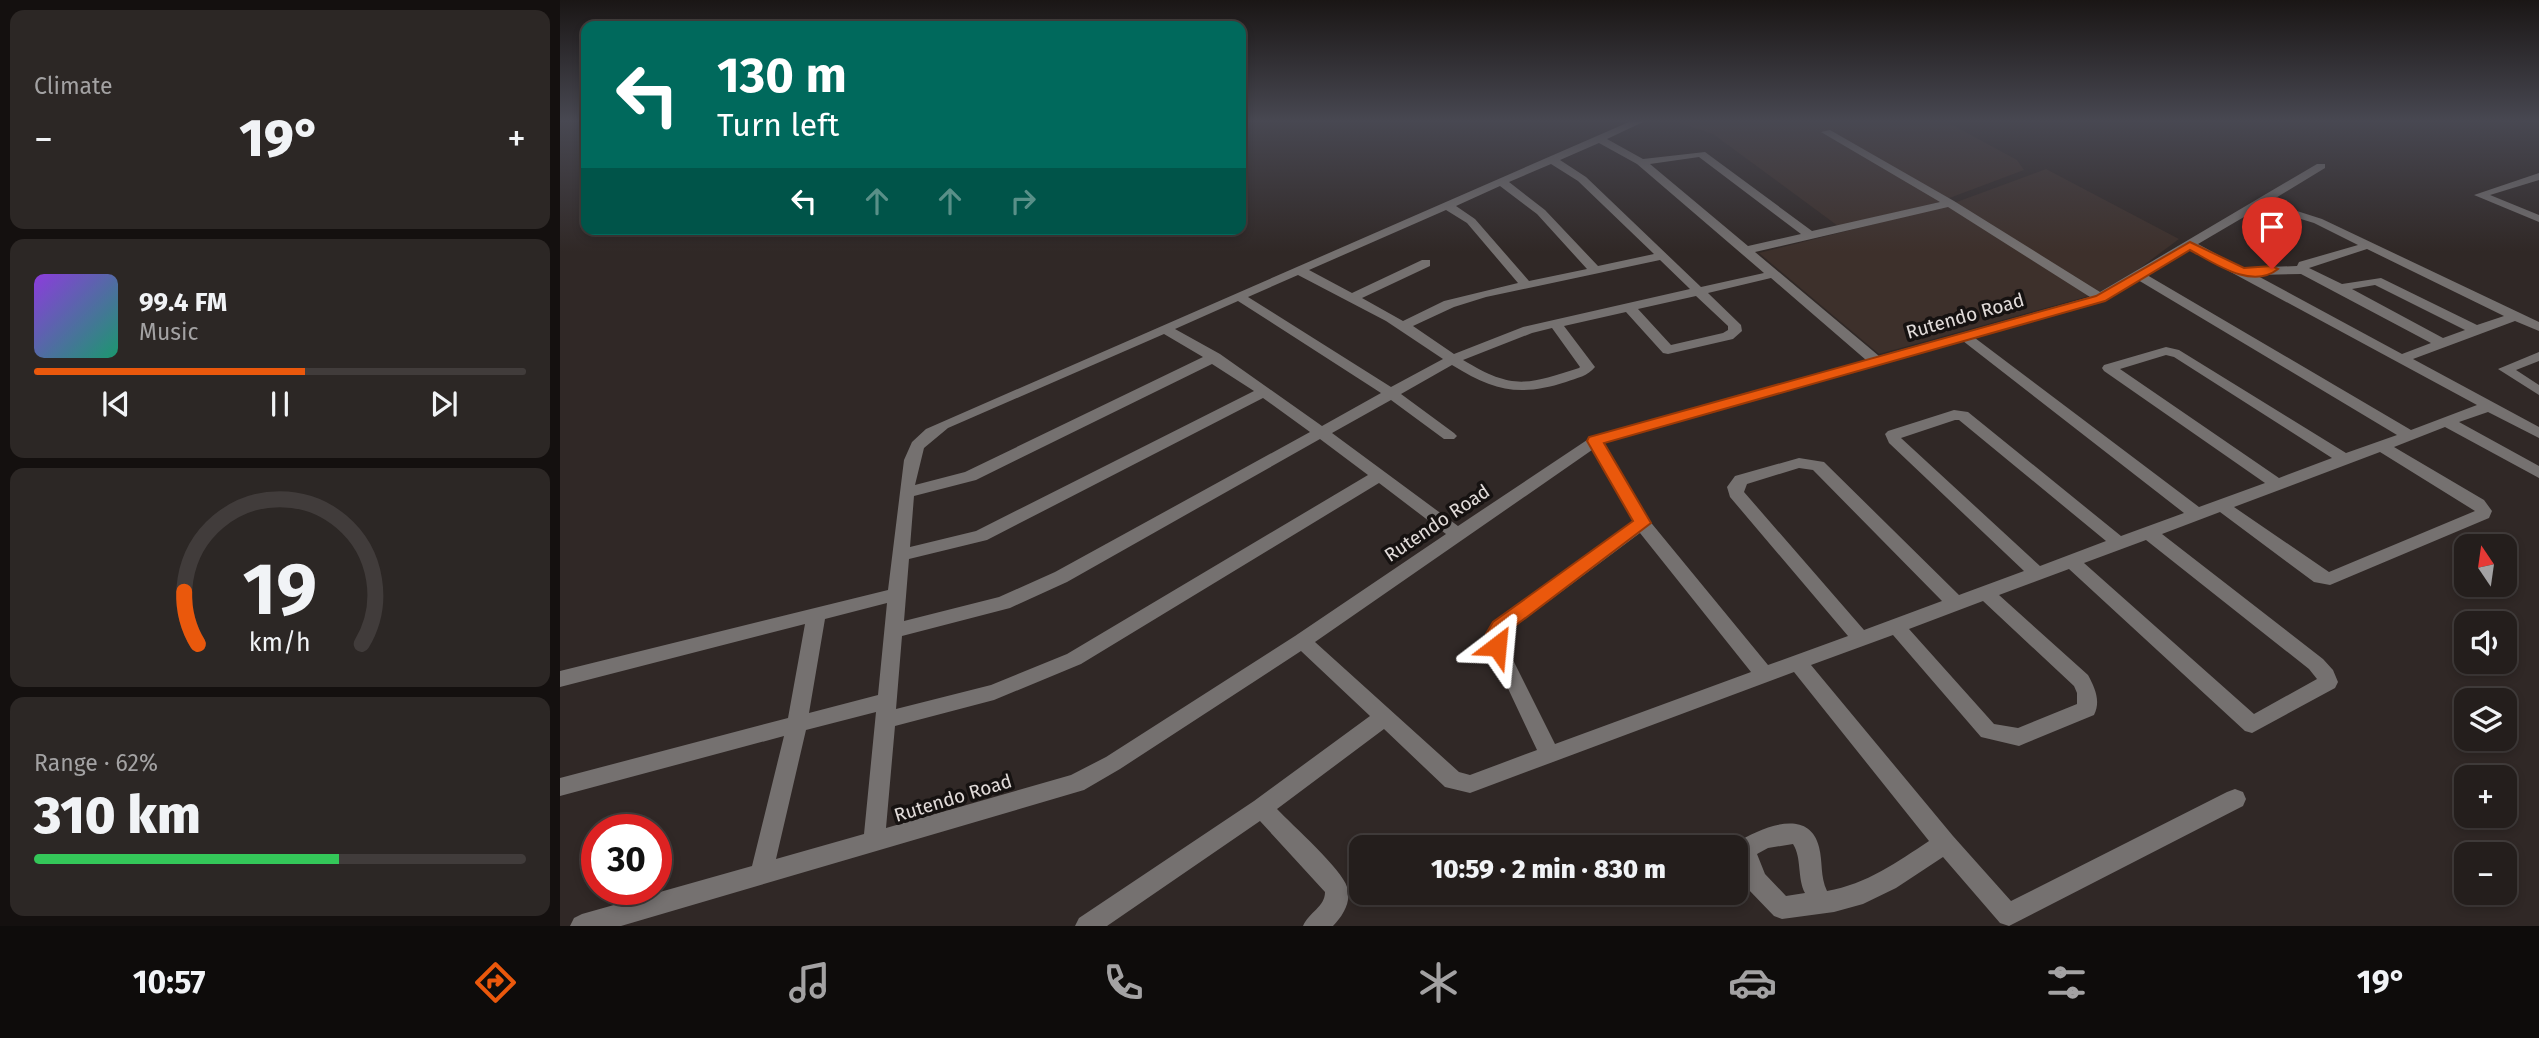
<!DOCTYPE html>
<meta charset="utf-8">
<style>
:root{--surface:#241e1c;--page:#2c2725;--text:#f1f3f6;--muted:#a3a2a3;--line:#413c3b;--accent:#ea580c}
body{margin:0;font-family:"Fira Sans",sans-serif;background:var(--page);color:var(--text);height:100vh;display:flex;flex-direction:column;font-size:26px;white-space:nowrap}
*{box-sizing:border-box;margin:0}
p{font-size:23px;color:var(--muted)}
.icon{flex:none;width:38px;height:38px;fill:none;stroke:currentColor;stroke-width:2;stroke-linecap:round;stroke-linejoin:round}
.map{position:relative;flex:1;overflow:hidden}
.panel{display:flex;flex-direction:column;gap:10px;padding:10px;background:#14100f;width:560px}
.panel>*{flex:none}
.hud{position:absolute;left:21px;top:21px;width:665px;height:214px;border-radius:14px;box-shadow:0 4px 10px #0003,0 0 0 2px var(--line);background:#00695c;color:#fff;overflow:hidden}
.needle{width:46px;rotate:347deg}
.controls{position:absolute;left:1894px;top:534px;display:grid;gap:14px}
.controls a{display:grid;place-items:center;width:63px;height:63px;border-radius:14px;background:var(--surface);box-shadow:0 4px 10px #0003,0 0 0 2px var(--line);font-size:35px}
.speed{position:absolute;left:21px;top:814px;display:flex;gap:14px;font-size:35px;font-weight:700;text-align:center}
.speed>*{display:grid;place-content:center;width:91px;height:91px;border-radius:50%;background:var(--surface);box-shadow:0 4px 10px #0003,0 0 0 2px var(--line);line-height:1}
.speed .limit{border:10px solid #d22;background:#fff;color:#111}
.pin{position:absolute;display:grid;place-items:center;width:60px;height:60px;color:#fff;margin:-72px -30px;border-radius:50% 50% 50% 0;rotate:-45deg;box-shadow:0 0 7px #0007}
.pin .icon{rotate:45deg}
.me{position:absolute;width:77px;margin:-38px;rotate:29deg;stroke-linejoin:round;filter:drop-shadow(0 0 5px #0008)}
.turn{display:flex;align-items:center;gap:24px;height:147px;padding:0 21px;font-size:32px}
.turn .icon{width:91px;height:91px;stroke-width:2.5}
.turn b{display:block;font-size:49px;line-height:60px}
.lanes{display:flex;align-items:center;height:66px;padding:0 21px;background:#0003;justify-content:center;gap:35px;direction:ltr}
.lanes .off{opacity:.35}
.big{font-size:52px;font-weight:800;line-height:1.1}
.panel .tile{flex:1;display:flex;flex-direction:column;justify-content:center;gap:10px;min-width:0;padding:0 24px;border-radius:14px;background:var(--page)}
.panel .dial{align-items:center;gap:0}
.dial svg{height:182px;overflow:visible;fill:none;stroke:var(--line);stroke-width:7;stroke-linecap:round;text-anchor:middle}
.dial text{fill:var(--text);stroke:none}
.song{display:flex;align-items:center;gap:21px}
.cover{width:84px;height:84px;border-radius:10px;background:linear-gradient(135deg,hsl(270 70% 55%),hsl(160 70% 35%))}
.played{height:7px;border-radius:4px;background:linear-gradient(90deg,var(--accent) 55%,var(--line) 55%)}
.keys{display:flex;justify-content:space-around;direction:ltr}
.heat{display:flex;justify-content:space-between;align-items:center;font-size:38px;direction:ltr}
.charge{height:10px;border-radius:5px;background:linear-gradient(90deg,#34c759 62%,var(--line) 0)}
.trip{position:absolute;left:789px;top:835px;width:399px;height:70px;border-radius:14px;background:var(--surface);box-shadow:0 4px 10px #0003,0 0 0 2px var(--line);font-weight:800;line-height:70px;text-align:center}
.menu{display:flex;height:112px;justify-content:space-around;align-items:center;background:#0e0c0b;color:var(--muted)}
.menu .icon{width:49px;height:49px}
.menu .on{color:var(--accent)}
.menu b{font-size:32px;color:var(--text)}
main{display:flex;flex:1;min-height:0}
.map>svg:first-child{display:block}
.built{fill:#3d302b}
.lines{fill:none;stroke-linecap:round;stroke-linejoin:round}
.minor{fill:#757170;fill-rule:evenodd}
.route{fill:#ea580c;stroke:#983908;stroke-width:2}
.labels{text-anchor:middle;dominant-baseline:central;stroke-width:7;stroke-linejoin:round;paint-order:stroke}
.street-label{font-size:19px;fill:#e2dcda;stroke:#161211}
</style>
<main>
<section class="panel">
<div class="tile"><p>Climate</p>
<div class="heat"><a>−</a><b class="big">19°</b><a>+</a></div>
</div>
<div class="tile">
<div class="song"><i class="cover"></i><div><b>99.4 FM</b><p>Music</p></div></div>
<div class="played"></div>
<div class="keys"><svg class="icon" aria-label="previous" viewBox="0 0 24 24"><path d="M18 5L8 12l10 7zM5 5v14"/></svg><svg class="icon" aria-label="pause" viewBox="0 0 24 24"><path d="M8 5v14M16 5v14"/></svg><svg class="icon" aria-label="next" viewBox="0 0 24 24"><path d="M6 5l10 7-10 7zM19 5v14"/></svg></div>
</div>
<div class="tile dial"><svg viewBox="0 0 100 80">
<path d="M14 69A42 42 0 1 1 86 69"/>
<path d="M14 69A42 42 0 0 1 8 46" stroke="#ea580c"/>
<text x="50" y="56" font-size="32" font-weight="700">19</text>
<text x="50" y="72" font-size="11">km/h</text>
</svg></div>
<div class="tile"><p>Range · 62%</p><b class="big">310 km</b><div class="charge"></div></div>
</section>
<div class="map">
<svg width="1979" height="926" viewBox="0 0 1979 926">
<rect width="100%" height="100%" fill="#302826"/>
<path class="built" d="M1116,122H1387L1457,160L1464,170L1376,203L1278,226L1153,134Z
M1486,169L1619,239L1576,271L1540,293L1319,354L1199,253L1386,206Z"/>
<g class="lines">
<path class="minor" d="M1069,122H1083L1047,139L1083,159L1145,152L1252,231L1380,202L1261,132L1270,130L1394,201L1540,292L1757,164H1765V168L1709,202L1762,219L1979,322V331L1955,321L1853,359L1979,427V438L1928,412L1899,422L1979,466V478L1885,427L1834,447L1924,500L1932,511L1929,518L1770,585L1754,582L1660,512L1602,534L1763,659L1773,670L1778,682L1775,688L1692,733L1685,731L1509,569L1439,595L1528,675C1535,688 1541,701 1534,715L1466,743L1459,746L1421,737L1333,635L1251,665L1393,836L1451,901L1667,792L1675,789L1683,792L1686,799L1683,806L1449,926L1440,923L1383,857L1336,888L1303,904L1274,912L1222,919L1214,916L1188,889L1174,847L1176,843C1200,828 1249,806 1259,847C1263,863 1260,876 1267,891C1307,884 1337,862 1369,841L1234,672L910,793L885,787L824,729L717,809C732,825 782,869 787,887C792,901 783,916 773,926H743C749,912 765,907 765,892L700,821L547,926H515L519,918L694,801L810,716L741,651L560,769L524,790L61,926H10L14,918L22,914L192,866L224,736L0,796V778L228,718L245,624L0,687V671L328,590L344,460L352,442L366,429ZM1039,143L1077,164L1204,273L1141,287L1026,177L1000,160ZM1139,157L1241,234L1188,246L1090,164ZM991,164L1018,181L1094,254L1038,266L985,210L949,182ZM940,186L977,214L1027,269L969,281L915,219L896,206ZM1388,207L1530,297L1319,356L1195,252ZM1701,207L1754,223L1798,245L1739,262L1737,266L1682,268L1638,244ZM886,210L907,223L958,283L884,301L843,321L802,298L870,266V260H862L792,293L749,270ZM1807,249L1944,316L1917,325L1821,278L1782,284L1749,268ZM1630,250L1917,405L1851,430L1587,275ZM1100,260L1130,289L963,327L894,354L853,326L894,307L926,297ZM1741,274L1871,343L1842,354L1696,275ZM738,275L826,321L883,359L831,387L688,297ZM1211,278L1306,360L1030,438L898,526L772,433L831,400L884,439H894L897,436L894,433L841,394L892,365C934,391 959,397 1006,382C1017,378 1028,376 1035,367L1004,326L1066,312L1103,353L1108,354L1173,339L1182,331L1181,325L1148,293ZM1578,280L1837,435L1786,453L1619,350L1606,347L1544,365L1542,368L1544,371L1705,483L1639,507L1415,338L1545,301ZM1815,285L1905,330L1883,338L1792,289ZM1136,296L1168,326V330L1163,333L1111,345L1078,309ZM678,301L821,393L762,426L660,354L615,329ZM992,328L1020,367L1019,368C966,385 953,390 903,360L972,333ZM604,334L643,357L405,472L355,485L364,448L388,428ZM1403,341L1624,513L1561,536L1408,412L1394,410L1328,431L1325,434L1329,443L1464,571L1399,595L1264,462L1239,458L1175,476L1167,487L1170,497L1288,636L1208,665L1088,519L1044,443ZM1606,355L1614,357L1772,458L1719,478L1560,369ZM652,364L694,391L416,531L350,547L354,496L416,480ZM703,398L750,432L495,572L439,597L344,621L349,559L427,540ZM1395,420H1399L1546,541L1480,566L1341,438ZM760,439L808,475L507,654L431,685L336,709L342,636L450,608L507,582ZM1032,450L1073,521L933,622L927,634L928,646L977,750L910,775L899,772L755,642ZM1820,452L1915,511L1769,572L1674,507ZM1239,468L1253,470L1382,601L1304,630L1184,492L1187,484ZM819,483L886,534L735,636L546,757L511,775L326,828L335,726L434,700L521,664ZM1080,533L1191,672L995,744L946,646L945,634ZM1586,540L1749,669L1757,679L1694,714L1524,563ZM1423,601L1514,686L1517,693V704L1458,728L1434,724L1349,629ZM327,603L318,695L249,713L265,619ZM316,712L304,834L216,859L246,730ZM1233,844C1242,858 1237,878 1245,893L1226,896L1205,874L1197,854L1208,848Z
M1979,173V180L1930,195L1979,215V222L1914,195Z
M1979,352V361L1956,370L1979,385V395L1938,369Z"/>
</g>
<linearGradient id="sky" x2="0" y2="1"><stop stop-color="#1a1615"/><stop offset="0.48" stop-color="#484852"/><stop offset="1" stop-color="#484852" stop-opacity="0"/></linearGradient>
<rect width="1979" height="252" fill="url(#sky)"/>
<path class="route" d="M1630,242L1684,268L1712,266L1718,269C1692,290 1654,263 1630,250L1545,301L1044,443L1091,523L947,632L944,651H930L926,634L933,622L1073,521L1027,441L1029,437L1536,296Z"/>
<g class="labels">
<g class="street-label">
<text transform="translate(1405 316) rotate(-16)">Rutendo Road</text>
<text transform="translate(877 523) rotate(-34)">Rutendo Road</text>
<text transform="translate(393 798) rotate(-17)">Rutendo Road</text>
</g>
</g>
</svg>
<div class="controls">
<a><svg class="needle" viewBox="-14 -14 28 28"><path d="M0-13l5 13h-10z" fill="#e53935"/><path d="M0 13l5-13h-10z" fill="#a3a2a3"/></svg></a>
<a><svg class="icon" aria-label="sound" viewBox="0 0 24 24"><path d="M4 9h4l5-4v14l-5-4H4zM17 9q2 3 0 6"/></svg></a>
<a><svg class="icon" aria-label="layers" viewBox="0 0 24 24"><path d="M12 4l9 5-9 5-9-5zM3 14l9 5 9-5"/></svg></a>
<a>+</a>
<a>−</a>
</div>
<div class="speed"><div class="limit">30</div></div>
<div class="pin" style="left:1712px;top:269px;background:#d93025"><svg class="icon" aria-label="arrive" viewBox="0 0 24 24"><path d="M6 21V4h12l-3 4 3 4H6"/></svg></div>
<svg class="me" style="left:937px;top:646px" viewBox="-20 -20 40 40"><path d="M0-17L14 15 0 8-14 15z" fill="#ea580c" stroke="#fff" stroke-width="4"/></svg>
<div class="trip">10:59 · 2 min · 830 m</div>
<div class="hud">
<div class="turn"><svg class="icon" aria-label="left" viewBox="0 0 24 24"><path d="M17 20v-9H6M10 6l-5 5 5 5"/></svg><div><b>130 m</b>Turn left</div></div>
<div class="lanes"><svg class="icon" aria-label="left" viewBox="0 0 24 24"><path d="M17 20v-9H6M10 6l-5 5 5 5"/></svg><svg class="icon off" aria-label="ahead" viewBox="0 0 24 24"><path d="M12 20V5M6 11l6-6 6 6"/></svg><svg class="icon off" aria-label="ahead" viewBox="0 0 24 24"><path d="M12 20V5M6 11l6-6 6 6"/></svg><svg class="icon off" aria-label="right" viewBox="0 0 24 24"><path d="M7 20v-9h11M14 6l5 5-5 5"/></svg></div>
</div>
</div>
</main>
<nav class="menu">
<b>10:57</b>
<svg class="icon on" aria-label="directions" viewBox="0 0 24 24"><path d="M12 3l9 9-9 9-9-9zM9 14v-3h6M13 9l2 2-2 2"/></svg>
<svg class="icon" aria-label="music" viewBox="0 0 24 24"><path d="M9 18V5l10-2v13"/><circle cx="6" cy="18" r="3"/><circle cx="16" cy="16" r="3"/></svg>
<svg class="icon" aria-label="phone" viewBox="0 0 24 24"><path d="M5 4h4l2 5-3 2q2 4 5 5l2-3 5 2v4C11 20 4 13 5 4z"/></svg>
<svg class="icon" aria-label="climate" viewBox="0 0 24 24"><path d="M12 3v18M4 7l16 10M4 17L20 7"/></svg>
<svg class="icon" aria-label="car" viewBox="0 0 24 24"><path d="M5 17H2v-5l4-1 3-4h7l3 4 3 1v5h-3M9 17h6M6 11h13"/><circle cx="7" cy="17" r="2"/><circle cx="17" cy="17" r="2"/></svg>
<svg class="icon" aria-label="filters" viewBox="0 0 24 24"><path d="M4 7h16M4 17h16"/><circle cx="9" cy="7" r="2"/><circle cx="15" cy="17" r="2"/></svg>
<b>19°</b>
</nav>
